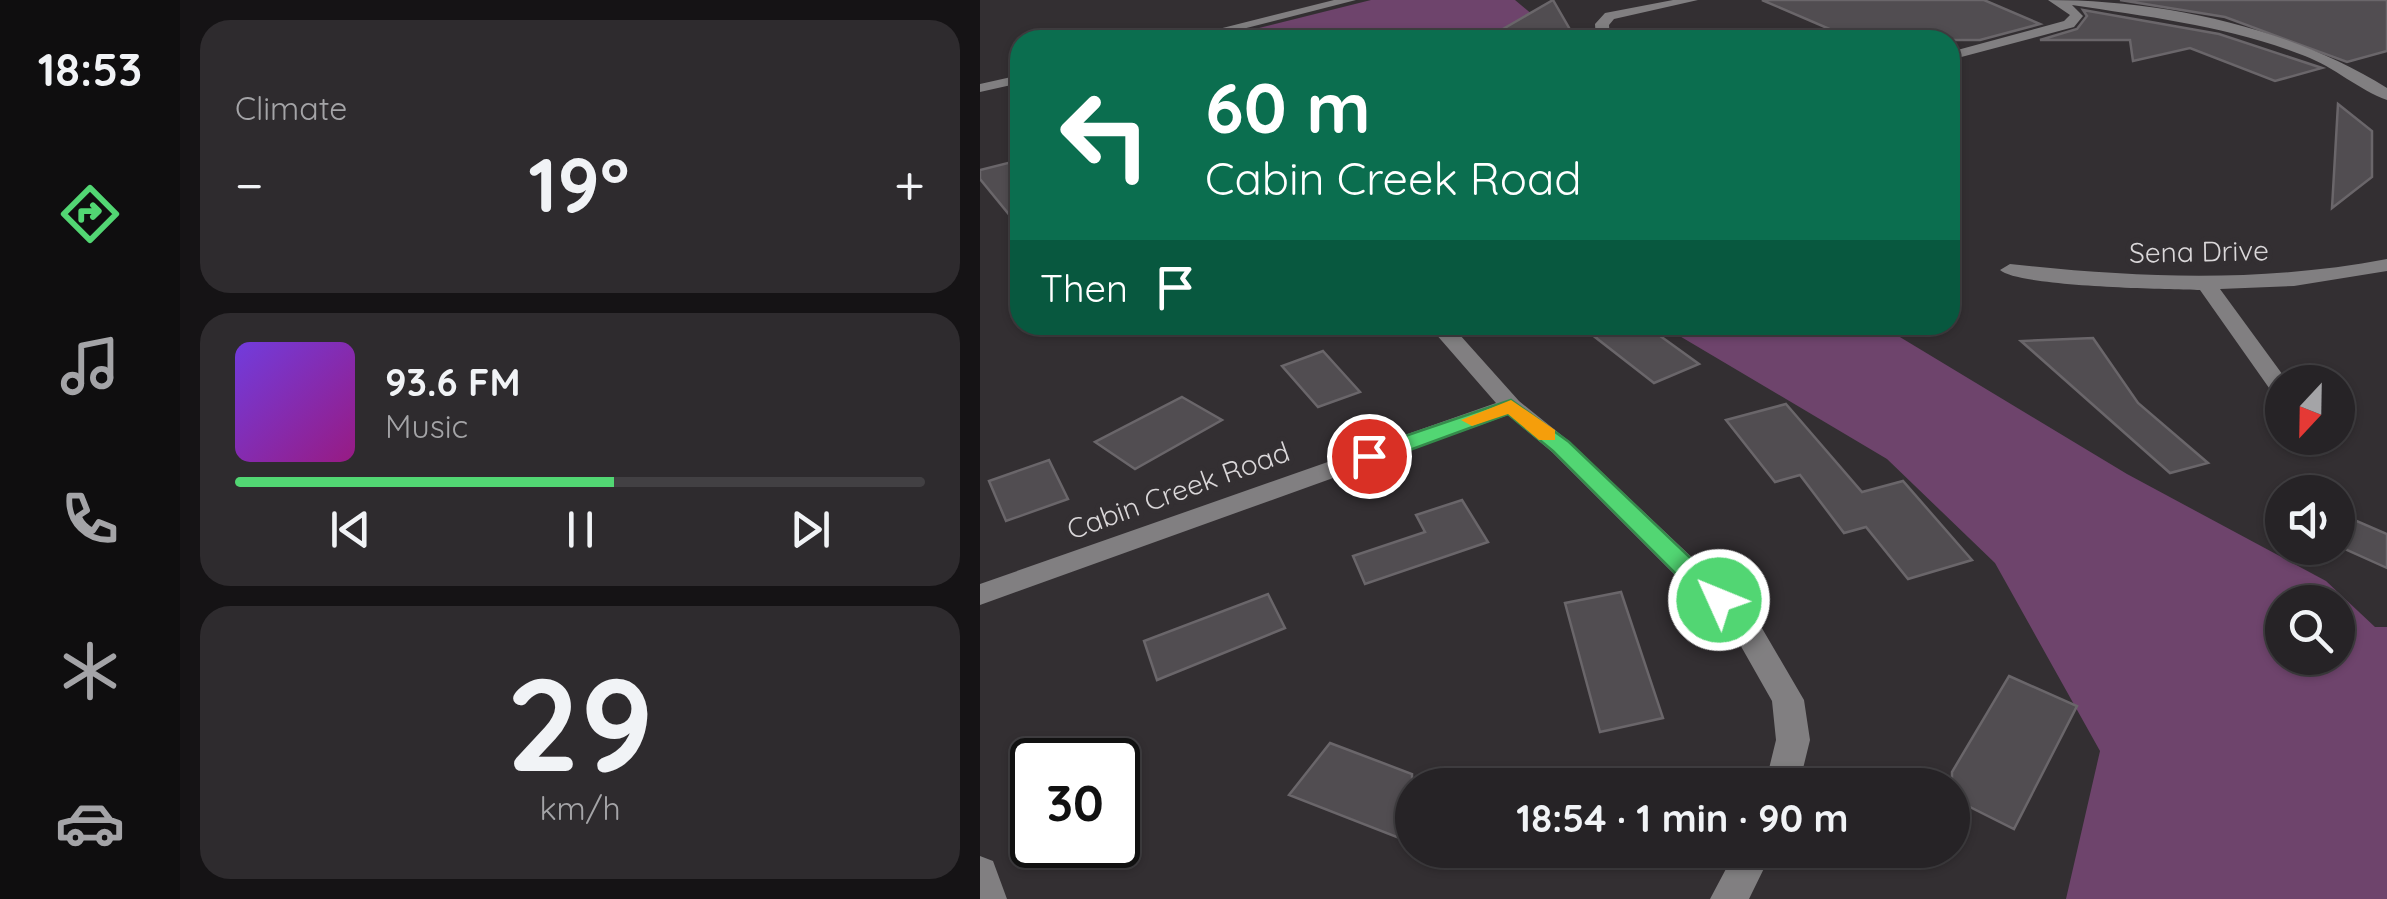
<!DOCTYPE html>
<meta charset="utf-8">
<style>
:root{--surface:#262326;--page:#2e2b2e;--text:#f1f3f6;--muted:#a4a4a7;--line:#424043;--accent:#52d673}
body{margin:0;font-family:Quicksand,sans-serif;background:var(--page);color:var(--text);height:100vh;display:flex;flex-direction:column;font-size:38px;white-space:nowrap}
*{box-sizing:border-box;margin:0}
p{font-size:32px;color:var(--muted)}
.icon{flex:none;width:55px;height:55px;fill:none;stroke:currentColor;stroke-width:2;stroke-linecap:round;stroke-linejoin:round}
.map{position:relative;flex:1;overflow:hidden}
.panel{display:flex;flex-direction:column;gap:20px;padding:20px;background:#151315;width:800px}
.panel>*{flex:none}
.top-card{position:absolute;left:30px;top:30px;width:950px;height:305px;border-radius:30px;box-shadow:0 2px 8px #0004,0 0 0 2px var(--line);background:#0b6e4f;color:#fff;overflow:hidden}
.needle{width:65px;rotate:202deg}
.tools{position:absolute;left:1285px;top:365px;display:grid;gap:20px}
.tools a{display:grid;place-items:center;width:90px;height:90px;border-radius:50%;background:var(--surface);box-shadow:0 2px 8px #0004,0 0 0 2px var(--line);font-size:50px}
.speed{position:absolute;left:30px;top:738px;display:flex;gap:20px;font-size:50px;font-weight:700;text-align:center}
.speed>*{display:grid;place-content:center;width:130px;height:130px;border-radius:50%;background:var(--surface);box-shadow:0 2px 8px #0004,0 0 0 2px var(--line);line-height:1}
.speed .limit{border:5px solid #111;border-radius:15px;background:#fff;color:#111}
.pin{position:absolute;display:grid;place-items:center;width:85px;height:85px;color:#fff;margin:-42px;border:5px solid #fff;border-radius:50%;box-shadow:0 2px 10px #0007}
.me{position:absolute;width:110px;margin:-55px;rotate:314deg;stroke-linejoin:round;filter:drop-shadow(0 0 8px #0008)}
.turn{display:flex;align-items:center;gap:35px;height:210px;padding:0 30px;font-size:45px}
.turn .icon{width:130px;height:130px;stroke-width:2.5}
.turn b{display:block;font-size:70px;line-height:85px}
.then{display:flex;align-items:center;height:95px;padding:0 30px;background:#0003;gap:20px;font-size:38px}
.big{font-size:75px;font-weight:700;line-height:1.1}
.panel .widget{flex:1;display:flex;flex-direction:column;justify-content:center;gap:15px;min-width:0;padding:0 35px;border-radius:30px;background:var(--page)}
.panel .dial{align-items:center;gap:0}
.dial b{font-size:130px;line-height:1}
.song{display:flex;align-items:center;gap:30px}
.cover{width:120px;height:120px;border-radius:15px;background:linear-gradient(135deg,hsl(260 70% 55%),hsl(310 70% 35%))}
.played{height:10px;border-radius:5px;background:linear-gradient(90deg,var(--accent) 55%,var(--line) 55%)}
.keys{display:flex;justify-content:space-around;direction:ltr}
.heat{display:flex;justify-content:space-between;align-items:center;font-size:55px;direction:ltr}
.trip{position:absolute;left:415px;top:768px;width:575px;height:100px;border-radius:50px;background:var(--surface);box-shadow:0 2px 8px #0004,0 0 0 2px var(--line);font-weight:700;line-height:100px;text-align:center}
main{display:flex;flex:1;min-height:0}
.tab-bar{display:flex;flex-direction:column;width:180px;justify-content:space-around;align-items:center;background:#0f0e0f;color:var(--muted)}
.tab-bar .icon{width:70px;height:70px}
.tab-bar .active{color:var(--accent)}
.tab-bar b{font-size:45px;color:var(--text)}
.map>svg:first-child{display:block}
.green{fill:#6e446c;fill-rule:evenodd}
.building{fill:#514d51;stroke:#6a666a;stroke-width:2.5}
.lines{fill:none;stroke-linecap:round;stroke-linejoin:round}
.minor{fill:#817f81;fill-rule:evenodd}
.route{fill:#52d673;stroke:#358b4b;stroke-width:2.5}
.slow{fill:#f59e0b}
.labels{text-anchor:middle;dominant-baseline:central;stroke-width:10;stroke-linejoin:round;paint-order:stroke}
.street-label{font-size:28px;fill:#dad7d9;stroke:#332f32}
</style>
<main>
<nav class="tab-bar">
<b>18:53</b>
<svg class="icon active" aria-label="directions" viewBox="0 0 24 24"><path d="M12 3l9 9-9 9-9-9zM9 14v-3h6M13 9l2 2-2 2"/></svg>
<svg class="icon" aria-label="music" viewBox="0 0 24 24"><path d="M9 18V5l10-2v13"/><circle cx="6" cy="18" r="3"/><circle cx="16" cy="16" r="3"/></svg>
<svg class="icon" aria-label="phone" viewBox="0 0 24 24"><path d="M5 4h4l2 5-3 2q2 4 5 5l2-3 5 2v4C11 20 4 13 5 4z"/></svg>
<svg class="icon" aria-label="climate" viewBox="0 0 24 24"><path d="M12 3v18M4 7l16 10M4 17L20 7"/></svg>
<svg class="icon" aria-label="car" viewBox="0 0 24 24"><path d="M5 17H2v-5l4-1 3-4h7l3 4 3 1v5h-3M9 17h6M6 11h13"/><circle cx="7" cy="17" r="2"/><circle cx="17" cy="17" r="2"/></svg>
</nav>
<section class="panel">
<div class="widget"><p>Climate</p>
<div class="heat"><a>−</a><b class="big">19°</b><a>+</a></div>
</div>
<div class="widget">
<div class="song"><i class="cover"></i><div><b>93.6 FM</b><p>Music</p></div></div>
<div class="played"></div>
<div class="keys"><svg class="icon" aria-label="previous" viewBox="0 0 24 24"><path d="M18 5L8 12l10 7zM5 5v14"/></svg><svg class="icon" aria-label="pause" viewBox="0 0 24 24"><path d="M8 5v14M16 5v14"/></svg><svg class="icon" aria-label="next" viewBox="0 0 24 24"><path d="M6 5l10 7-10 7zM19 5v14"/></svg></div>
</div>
<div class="widget dial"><b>29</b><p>km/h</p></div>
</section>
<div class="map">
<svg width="1407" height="899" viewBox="0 0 1407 899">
<rect width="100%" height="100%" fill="#332f32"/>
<path class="green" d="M391,0H535L560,21L552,40H254L251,35Z
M681,325H900L1147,474L1346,581L1395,627H1407V899H1086L1120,751L1015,563L907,459ZM1302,602H1358V658H1302Z"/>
<path class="building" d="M573,0L596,40H504Z
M782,0H1004L1060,24L1000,40H875Z
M1140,0H1407V51L1367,62L1245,17Z
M1103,10L1239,34L1342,68L1295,81L1210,48L1153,61L1150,40H1060L1097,29L1107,16Z
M1358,104L1392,131V177L1352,208Z
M40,160V228L0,179V170Z
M646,325H665L719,364L674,383L615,337Z
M1113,338L1158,403L1228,463L1190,473L1041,341Z
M343,351L380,392L338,407L302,366Z
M202,397L242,420L155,469L115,442Z
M806,404L882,492L923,481L992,560L928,579L886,527L864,533L820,475L795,482L746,420Z
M69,460L88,499L26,521L9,481Z
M482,500L508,542L385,584L373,556L445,532L436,515Z
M1358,513L1407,534V568L1358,546Z
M641,592L683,718L620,732L585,603Z
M288,594L305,628L177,680L164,641Z
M1029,676L1097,706L1034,829L972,798V772Z
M350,743L432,774V843L309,795Z"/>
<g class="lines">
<path class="minor" d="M354,0H376L219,40H195Z
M693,0H718L634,19L629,25L630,40H616L615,24L625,13Z
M1068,0C1183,0 1309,27 1407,88V100C1379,90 1354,67 1325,56C1251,27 1171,17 1092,5L1103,16L1094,27L970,60V52L1084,21L1090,15Z
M40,75V83L0,92V84Z
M1407,259V271L1314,286L1240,289L1308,382H1302V397L1294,395L1220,290C1186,289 1039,287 1020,270L1030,264C1157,278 1281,283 1407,259Z
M448,325H471L539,401L590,442L776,618L824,700L830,740L819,785H785L796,740L792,701L754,634L572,452L528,415L0,605V584L516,403Z
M756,850H793L769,899H730Z
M0,856L13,861L27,899H0Z"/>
</g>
<path class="route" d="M531,400L589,442L748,594L752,600L748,607H729L573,451L528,414L397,462H381L378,456L381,451Z"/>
<path class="slow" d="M531,400L575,430V440H559L528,414L492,426L481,420Z"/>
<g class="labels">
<g class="street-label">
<text transform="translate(1219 251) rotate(-1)">Sena Drive</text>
<text transform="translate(198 490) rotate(-20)">Cabin Creek Road</text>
</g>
</g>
</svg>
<div class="tools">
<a><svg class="needle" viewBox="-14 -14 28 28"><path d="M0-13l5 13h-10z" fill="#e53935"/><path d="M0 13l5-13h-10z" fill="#a4a4a7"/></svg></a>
<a><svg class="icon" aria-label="sound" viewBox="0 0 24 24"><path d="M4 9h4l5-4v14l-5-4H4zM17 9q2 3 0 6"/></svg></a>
<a><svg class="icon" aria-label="search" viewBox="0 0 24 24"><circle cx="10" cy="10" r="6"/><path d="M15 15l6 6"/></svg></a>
</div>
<div class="speed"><div class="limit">30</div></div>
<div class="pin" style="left:389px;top:456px;background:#d93025"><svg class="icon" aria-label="arrive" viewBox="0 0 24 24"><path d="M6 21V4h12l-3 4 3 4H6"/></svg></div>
<svg class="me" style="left:739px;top:600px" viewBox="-20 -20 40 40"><circle r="17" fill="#52d673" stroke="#fff" stroke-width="3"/><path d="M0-11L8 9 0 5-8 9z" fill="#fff"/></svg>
<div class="trip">18:54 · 1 min · 90 m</div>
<div class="top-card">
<div class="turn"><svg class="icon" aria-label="left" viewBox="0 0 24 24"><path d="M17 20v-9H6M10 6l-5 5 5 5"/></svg><div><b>60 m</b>Cabin Creek Road</div></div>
<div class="then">Then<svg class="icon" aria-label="arrive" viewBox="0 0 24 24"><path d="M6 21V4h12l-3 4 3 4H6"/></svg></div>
</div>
</div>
</main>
